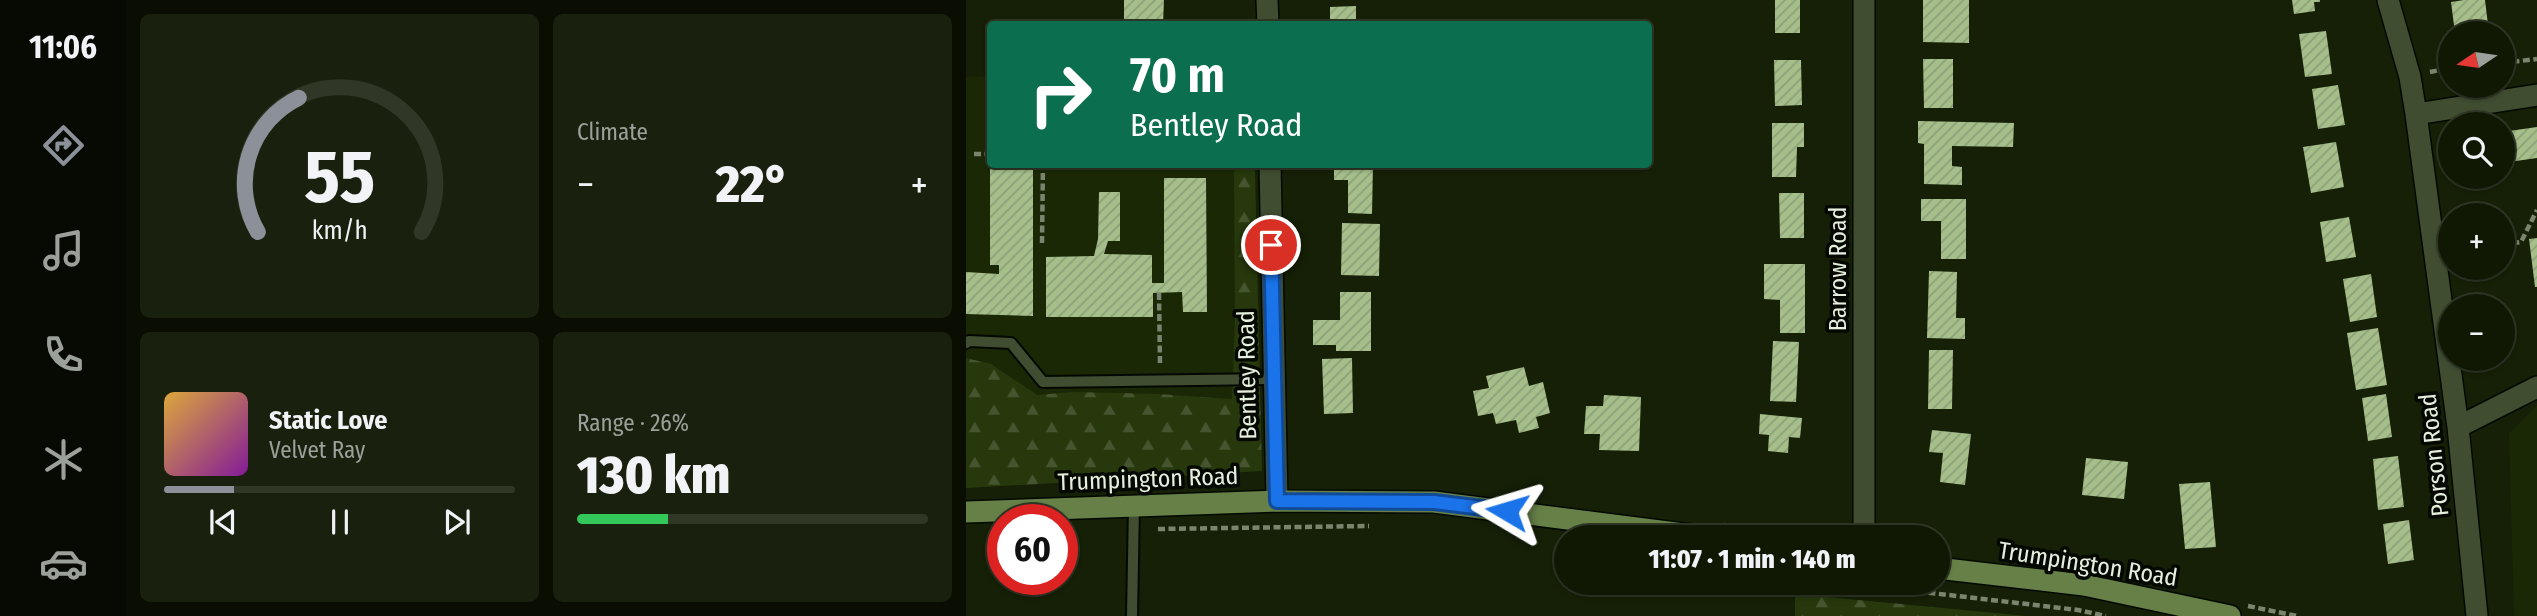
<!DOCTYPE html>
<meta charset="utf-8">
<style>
:root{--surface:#101804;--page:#19210e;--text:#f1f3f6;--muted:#9ca09a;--line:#303726;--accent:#8c9099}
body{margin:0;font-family:"Fira Sans Condensed",sans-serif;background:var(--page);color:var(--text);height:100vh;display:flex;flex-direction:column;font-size:26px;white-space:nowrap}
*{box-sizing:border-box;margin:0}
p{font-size:23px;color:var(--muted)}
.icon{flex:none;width:38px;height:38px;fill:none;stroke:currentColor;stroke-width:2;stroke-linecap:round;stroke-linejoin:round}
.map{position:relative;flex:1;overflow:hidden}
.side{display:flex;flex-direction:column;gap:14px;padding:14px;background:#090d02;width:840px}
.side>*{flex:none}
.hud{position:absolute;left:21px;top:21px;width:665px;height:147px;border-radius:7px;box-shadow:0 2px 5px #0004,0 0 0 2px var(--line);background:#0b6e4f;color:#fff;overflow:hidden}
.needle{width:46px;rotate:257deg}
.tools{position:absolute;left:1472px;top:21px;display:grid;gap:14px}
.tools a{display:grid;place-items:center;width:77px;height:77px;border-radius:50%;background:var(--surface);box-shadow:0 2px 5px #0004,0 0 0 2px var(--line);font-size:35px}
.speed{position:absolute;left:21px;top:504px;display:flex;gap:14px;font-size:35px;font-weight:700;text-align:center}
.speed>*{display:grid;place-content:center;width:91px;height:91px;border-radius:50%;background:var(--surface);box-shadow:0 2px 5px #0004,0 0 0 2px var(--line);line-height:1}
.speed .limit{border:10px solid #d22;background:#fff;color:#111}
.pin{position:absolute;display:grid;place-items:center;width:60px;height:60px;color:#fff;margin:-30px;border:4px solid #fff;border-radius:50%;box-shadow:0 2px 7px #0007}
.me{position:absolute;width:77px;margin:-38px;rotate:277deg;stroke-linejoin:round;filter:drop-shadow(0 0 5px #0008)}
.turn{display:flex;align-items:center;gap:24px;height:147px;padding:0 28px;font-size:32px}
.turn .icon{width:91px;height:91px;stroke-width:2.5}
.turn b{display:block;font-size:49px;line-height:60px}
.big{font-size:52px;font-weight:800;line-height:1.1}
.side .tile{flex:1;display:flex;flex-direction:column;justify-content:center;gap:10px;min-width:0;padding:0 24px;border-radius:10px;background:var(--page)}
.side .dial{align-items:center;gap:0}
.dial svg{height:182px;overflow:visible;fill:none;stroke:var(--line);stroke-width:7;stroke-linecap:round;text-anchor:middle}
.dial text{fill:var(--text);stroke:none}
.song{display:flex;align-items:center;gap:21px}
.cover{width:84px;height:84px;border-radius:10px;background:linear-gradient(135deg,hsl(40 70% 55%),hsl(290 70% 35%))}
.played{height:7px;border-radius:4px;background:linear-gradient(90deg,var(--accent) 20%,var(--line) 20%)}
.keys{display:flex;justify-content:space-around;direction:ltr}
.heat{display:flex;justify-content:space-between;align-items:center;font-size:38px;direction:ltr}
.charge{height:10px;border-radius:5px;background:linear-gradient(90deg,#34c759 26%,var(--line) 0)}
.side .tiles{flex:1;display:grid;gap:14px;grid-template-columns:repeat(2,1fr)}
.trip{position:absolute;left:588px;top:525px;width:396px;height:70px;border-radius:35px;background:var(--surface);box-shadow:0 2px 5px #0004,0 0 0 2px var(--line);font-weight:800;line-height:70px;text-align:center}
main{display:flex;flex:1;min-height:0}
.menu{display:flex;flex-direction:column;width:126px;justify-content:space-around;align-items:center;background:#060a02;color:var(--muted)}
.menu .icon{width:49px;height:49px}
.menu .current{color:var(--accent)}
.menu b{font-size:32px;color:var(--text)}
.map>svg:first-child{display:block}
.built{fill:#1a2806}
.forest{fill:url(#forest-firs)}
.building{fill:url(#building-hatch)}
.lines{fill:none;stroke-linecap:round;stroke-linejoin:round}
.service-casing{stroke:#030900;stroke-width:14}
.minor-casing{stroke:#030900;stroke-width:24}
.primary-casing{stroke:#030900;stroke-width:24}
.path{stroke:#7a846f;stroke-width:4.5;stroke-dasharray:7 3.5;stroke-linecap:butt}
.service{stroke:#404d31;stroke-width:10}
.minor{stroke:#404d31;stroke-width:21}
.primary{stroke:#668047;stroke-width:21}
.route-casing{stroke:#114b97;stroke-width:18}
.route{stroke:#1a73e8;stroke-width:12}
.labels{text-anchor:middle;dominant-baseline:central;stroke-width:7;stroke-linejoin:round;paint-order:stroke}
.street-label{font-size:24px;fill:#e6efde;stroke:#040801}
</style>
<main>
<nav class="menu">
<b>11:06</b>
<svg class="icon current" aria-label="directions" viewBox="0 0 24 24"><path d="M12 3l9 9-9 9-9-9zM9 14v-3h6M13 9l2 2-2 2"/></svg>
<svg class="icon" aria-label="music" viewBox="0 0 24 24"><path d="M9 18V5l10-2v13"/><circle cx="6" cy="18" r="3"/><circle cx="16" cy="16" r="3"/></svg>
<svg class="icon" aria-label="phone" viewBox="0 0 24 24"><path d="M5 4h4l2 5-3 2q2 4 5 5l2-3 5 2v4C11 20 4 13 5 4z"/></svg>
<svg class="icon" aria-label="climate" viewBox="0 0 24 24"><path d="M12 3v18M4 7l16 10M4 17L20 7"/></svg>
<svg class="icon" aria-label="car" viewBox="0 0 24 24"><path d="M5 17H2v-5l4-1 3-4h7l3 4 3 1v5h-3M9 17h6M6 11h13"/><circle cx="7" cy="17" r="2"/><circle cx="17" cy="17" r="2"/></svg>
</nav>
<section class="side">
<div class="tiles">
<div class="tile dial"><svg viewBox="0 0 100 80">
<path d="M14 69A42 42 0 1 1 86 69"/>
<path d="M14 69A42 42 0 0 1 32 10" stroke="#8c9099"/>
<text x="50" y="56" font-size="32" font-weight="700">55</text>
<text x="50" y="72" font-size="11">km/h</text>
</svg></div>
<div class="tile"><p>Climate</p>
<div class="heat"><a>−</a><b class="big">22°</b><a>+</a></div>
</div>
<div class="tile">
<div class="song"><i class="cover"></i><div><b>Static Love</b><p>Velvet Ray</p></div></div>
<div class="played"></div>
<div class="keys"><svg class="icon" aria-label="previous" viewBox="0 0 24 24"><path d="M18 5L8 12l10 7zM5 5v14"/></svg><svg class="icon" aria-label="pause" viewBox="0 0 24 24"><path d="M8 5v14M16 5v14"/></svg><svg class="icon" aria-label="next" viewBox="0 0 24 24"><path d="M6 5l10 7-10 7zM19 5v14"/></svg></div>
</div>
<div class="tile"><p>Range · 26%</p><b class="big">130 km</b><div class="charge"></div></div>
</div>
</section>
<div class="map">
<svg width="1571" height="616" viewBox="0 0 1571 616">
<defs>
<pattern id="forest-firs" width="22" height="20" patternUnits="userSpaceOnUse" patternTransform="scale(1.75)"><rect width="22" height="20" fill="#26380c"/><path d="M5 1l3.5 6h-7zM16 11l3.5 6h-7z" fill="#46552f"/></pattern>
<pattern id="building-hatch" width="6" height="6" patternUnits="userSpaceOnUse" patternTransform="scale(1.75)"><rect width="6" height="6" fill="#a5be8a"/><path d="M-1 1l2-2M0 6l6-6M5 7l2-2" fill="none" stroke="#8da078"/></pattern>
</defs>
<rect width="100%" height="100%" fill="#152006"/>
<path class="built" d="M0,77H24V164L275,165L270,380L275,472L0,488Z
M1571,406V616H1548L1543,434Z"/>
<path class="forest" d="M268,169L289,170L296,471L0,488V358L25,364L71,395L106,392L192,394L266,399L269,319Z
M829,594L1061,616H829Z"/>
<path class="building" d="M158,0H198L197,24H158Z
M809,0H834V33H809Z
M957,0H1003V43L957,42Z
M1326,0H1354V2H1348L1349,11L1328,14Z
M1498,0H1519L1523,33H1489L1485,2Z
M390,6V24H364V7Z
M1360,31L1366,74L1339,77L1333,34Z
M957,59H987V108H958Z
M808,60H835L836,105L809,106Z
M1372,85L1379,125L1352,129L1346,89Z
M952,121L1048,123L1047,147L986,146V166L996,167V185L958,184V144L952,143Z
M806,123H838V147H831L830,177H806Z
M1571,127V158L1536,163V132Z
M1370,142L1378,187L1345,193L1337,147Z
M24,164H67V316L0,314V272L33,274V265H24Z
M368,164H407L406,214L382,213V180H368Z
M198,178H240L241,312H217L216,292L187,293V317H80V257L128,256L132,239L133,192H154V241H142L138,254L186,255V283H198Z
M813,193H838V238H814Z
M955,199H1000V259H975V221H955Z
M1383,217L1390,257L1360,262L1354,222Z
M376,223L414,224L413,276L375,275Z
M1571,238V287H1569L1563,239Z
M798,264H839V333H814V300L798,299Z
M963,271L991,272L990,318H999V339L961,338Z
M1405,274L1411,317L1384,322L1377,279Z
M374,292H405V351H370V345H347V320H374Z
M1412,328L1421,385L1390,390L1381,333Z
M807,341L833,342L830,402L804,401Z
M963,350H987L986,409H962Z
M386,358L387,413L358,414L356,359Z
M558,367L563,386L577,382L584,413L570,417L573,428L553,433L550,420L530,424L527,413L512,416L507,391L523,388L520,376Z
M1420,394L1426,437L1402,441L1396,398Z
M638,395L675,397L673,451L633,450L634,434H618L620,406H637Z
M794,414L836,418L834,438L823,437L822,453L802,451L803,435L793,434Z
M966,430L1005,434L999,485L974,482L977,453L963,452Z
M1432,456L1438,507L1412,510L1407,459Z
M1120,458L1162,462L1158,499L1116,495Z
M1244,482L1250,547L1219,549L1213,484Z
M1443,520L1448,560L1422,564L1417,524Z"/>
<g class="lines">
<g class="service-casing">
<path id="service" d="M0,343L3,341L45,343L77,382L307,379
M166,616L168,505"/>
</g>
<g class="minor-casing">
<path id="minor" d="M301,0L302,24
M1422,0L1444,77L1450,114L1492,427L1511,616
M1450,114L1571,95
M304,164L311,501
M1492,427L1571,387
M898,537V0"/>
</g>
<g class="primary-casing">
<path id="primary" d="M0,512L311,501L468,502L741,537
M971,568L1118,585L1264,616"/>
</g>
<path class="path" d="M1536,63L1571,59
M1464,72L1484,68
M8,154H24
M76,243L77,164
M1536,245L1555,242L1571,210
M193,293L194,365
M758,525L847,537
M192,529L403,526
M879,583L1112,610L1140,616
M1282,606L1331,616"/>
<use href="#service" class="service"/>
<use href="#minor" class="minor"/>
<use href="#primary" class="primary"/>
</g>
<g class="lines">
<g class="route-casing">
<path id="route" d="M305,245L311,501L468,502L541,511"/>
</g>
<use href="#route" class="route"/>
</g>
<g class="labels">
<g class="street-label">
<text transform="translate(872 269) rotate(-90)">Barrow Road</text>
<text transform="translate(281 375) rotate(-91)">Bentley Road</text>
<text transform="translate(1468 455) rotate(-96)">Porson Road</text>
<text transform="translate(182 479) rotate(-2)">Trumpington Road</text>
<text transform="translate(1122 564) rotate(9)">Trumpington Road</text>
</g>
</g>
</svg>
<div class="tools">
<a><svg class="needle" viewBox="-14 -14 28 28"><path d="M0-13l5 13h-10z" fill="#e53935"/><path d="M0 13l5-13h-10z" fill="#9ca09a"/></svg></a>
<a><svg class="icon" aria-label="search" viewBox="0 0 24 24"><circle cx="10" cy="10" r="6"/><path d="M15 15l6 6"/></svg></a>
<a>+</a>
<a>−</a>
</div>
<div class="speed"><div class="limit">60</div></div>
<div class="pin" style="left:305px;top:245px;background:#d93025"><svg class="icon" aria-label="arrive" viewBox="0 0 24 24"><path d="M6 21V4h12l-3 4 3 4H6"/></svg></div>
<svg class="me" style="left:541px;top:511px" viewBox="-20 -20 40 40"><path d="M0-17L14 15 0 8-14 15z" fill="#1a73e8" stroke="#fff" stroke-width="4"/></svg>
<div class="trip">11:07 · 1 min · 140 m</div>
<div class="hud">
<div class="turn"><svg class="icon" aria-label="right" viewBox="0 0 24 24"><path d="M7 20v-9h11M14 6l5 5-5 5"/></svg><div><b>70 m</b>Bentley Road</div></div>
</div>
</div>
</main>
